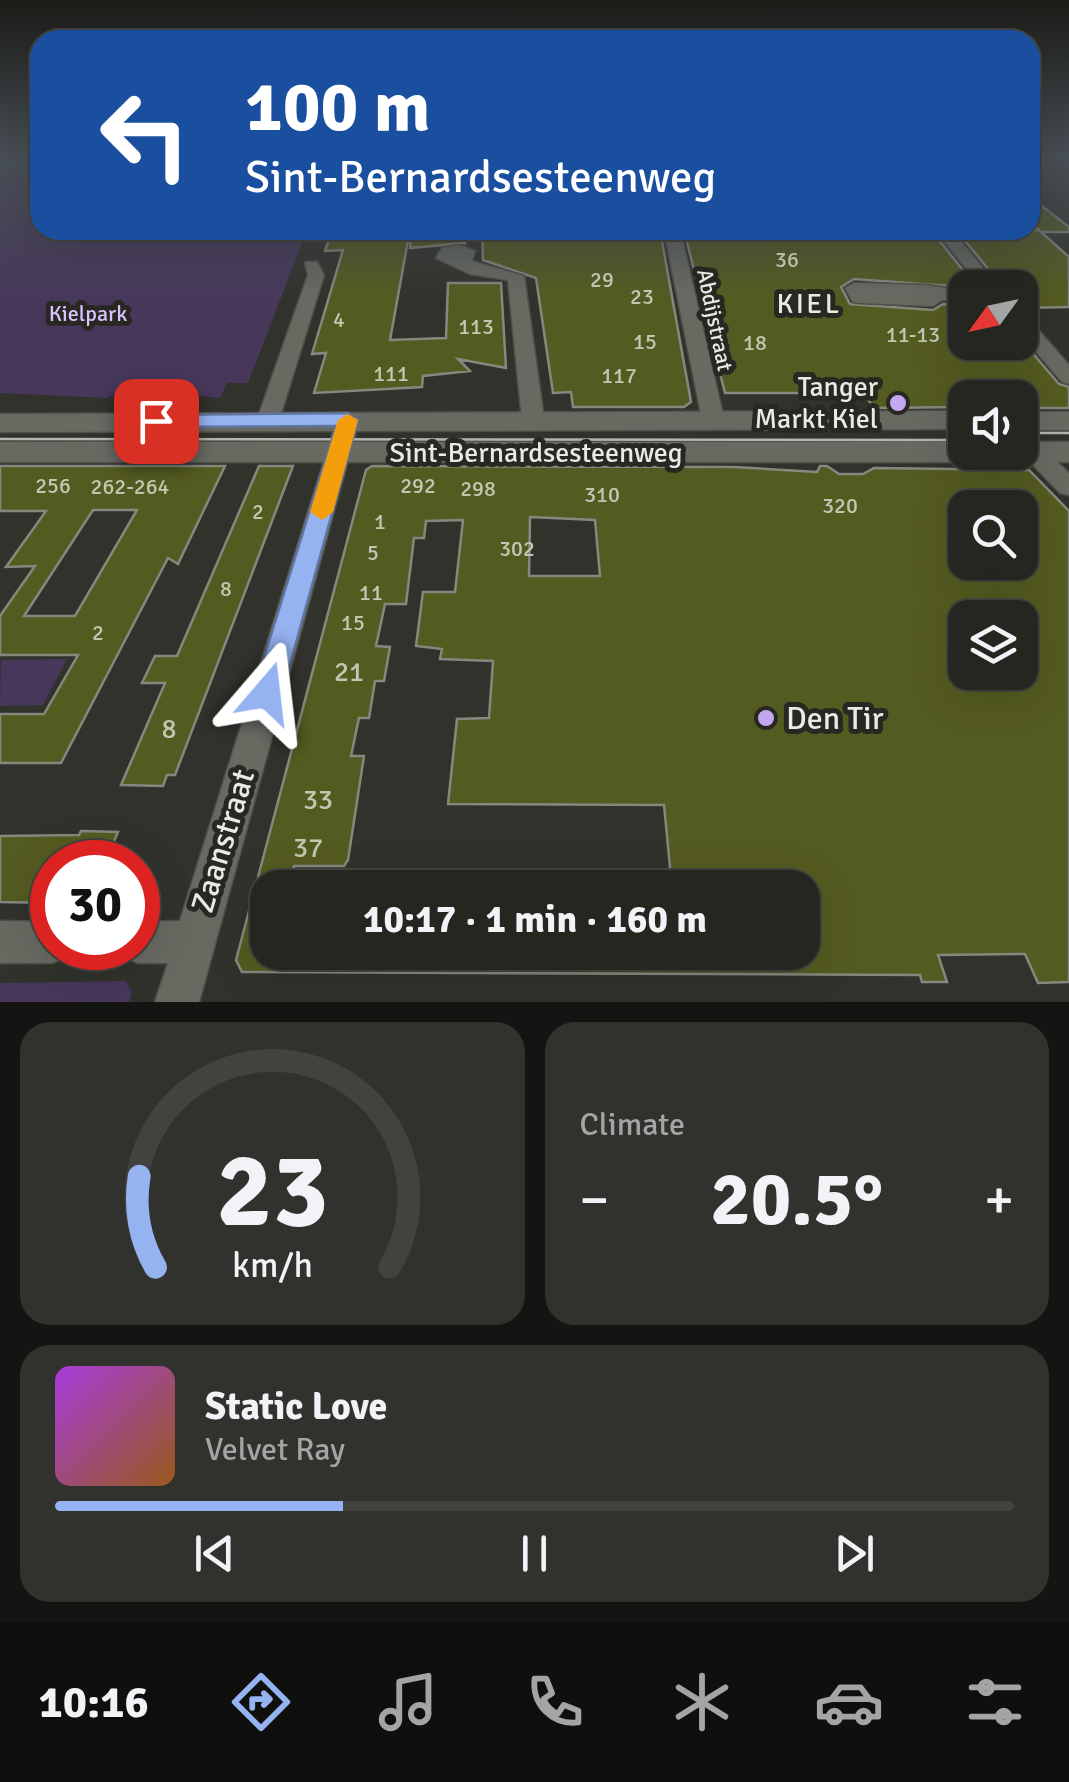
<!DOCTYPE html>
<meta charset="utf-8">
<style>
:root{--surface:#252620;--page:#31322d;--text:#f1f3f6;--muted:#a3a5a5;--line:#42433e;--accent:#95b2f1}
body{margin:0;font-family:Signika,sans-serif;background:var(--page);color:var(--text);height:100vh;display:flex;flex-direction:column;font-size:38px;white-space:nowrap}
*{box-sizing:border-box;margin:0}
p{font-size:32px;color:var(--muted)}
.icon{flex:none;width:55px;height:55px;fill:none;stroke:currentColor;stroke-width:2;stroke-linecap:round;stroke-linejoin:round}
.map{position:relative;height:1002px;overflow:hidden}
.details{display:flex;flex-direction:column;gap:20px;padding:20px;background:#141512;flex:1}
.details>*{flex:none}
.top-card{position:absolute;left:30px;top:30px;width:1010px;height:210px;border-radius:30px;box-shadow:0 10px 40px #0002,0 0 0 2px var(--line);background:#1a4fa0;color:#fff;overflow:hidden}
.needle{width:65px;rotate:237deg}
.buttons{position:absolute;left:948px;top:270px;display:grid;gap:20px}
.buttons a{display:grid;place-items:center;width:90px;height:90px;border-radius:20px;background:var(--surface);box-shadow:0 10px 40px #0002,0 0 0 2px var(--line);font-size:50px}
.speed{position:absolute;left:30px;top:840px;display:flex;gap:20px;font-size:50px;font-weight:700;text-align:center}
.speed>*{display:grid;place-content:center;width:130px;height:130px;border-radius:50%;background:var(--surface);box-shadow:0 10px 40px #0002,0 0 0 2px var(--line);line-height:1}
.speed .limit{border:15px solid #d22;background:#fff;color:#111}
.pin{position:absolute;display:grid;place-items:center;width:85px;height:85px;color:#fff;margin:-42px;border-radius:20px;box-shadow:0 5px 15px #0006}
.me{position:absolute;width:110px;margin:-55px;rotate:17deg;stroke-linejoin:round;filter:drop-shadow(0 0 8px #0008)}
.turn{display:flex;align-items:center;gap:35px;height:210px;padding:0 50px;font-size:45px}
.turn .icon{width:130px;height:130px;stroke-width:2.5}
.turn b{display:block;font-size:70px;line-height:85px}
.big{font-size:75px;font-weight:700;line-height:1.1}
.details .card{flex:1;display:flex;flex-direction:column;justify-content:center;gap:15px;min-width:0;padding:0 35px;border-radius:30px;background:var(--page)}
.details .dial{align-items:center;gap:0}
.dial svg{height:260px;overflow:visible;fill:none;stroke:var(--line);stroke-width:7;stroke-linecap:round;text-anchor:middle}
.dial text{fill:var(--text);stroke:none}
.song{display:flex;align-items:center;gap:30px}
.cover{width:120px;height:120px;border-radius:15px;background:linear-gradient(135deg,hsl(280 70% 55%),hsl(30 70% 35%))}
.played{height:10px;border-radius:5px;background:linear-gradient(90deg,var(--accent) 30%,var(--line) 30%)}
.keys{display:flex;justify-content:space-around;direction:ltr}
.heat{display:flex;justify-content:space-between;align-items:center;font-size:55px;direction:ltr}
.details .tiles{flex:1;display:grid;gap:20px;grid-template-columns:1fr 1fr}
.card:last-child{grid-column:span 2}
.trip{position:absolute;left:250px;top:870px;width:570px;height:100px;border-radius:30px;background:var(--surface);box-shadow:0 10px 40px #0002,0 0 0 2px var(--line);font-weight:700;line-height:100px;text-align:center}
.menu{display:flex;height:160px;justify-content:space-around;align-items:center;background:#0f0f0d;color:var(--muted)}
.menu .icon{width:70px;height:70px}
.menu .on{color:var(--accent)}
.menu b{font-size:45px;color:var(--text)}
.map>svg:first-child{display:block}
.green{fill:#47385b}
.building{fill:#545b20;stroke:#86887f;stroke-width:2.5;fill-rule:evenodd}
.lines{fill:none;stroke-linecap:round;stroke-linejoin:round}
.minor-casing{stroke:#4f504a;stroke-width:3}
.tertiary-casing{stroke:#4f504a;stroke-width:3}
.minor{fill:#686a62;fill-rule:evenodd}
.tertiary{fill:#686a62;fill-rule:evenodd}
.tram{stroke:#b4b5b0;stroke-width:2.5}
.route{fill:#95b2f1;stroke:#61749d;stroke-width:2.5}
.slow{fill:#f59e0b}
.poi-dot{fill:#c5a6f1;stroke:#272821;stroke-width:4}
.labels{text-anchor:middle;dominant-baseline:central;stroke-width:10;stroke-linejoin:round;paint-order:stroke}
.number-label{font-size:22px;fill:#c4c6b4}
.far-park-label{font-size:22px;fill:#dac1ff;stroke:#272821}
.far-street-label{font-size:22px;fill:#e9eae5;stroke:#272821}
.far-quarter-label{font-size:28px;letter-spacing:2.5px;fill:#e9eae5;stroke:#272821}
.poi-label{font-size:28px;fill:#e9eae5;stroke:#272821;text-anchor:end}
.street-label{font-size:28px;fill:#e9eae5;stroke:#272821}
.near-number-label{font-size:28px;fill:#c4c6b4}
.near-poi-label{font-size:32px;fill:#e9eae5;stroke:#272821;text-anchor:start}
.near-street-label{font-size:32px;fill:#e9eae5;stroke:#272821}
</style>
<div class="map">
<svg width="1069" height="1002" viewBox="0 0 1069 1002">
<rect width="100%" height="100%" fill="#31322b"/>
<path class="green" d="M0,159H40V230H307L248,383H227L220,398L157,392L146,380L107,398L0,393Z
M67,659L43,705L0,706L1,660Z
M126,981L132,992L129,1002H0V983Z"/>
<path class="building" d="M1030,206H1042L1069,227V232H1041L1030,221Z
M332,230H361L359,237L409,235L390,340L446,338L448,283H501L506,368L458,359L470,371L423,376L422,387L314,393L326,353L312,354L343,250L325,251Z
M412,230H465V243L410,248Z
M482,230L570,234V230H660L691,402L684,407H573L571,392L553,393L536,278L483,260Z
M684,230H931L977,288L854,279L841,287L850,304L933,310L943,304L961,305L948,306L965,329V342H1023L1059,384L1069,387V408H1020V398H965V407L873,408L865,393H725Z
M956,230H1039L1069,257V307L1021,308L1020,288H1004Z
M0,466H225L178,564L168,558L61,763H0V714H44L78,655H0V616L35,566L6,567L46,511H0ZM93,510H137L75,616H24Z
M259,466H293L175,775H167L163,786L121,785L165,683H142L155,656H177Z
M372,466L734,467L817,472L820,466H827L839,474H863L874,468L1029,470L1069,511V982L1038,983L1025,954L938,955L947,982H922L920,975L242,972L236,960L366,470ZM965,508H1020V562H965ZM530,517L595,520L600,576H529ZM463,520L455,592H423L416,646L442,649L440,659L493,661L489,718L457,719L448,804L664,805L672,888H802V952H268V888H290L294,866H344L348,860L364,756H351L359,718H369L375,681H384L390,647L376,646L385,604H406L414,538H424L426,521ZM965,618H1020V672H965Z
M81,831L118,832L105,862H52V903L0,902V836L79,835Z"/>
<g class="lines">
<g class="minor-casing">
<path id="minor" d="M664,230H680L724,419L721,424L713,426L702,419Z
M935,230H951L1000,288H982Z
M460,245L475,251L472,261L524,276L544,419L541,424L533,426L522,419L508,280L470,274L436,258L442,248Z
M305,262H317L324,275L279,420L268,427L257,420L308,275Z
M854,283L927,285L965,291V301L942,300L933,306L859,303L853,302L845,288Z
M1020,315L1027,317L1069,365V384L1062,382L1020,333Z
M348,413L359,420L199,1002H155L168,963H138L123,957L120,948H138V922L180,921L337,420Z
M1033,444L1041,447L1069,473V495L1060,493L1025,457L1021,452L1025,447Z
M0,921L52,922V948H70L67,957L52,963H0Z"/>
</g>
<g class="tertiary-casing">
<path id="tertiary" d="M965,411V429L0,432V414Z
M1020,412H1069V430H1020Z
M0,442H965V452H1020V442H1069V462H0Z"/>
</g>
<use href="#minor" class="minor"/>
<use href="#tertiary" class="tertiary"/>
<path class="tram" d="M1020,433H1069
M0,439L965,440"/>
</g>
<linearGradient id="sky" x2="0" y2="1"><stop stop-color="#1b1c18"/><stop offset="0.53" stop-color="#484f55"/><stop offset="1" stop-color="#484f55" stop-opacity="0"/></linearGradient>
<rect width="1069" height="300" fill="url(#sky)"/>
<path class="route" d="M348,413L358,420L282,693L278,702L267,706L257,702L253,693L336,426L156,427L146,421L156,415Z"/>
<path class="slow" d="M348,414L358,420L333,512L322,520L310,512L338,420Z"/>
<g class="poi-dot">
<circle cx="898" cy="403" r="10"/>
<circle cx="766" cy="718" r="10"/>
</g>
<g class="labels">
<g class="number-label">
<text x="787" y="259">36</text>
<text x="602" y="279">29</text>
<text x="642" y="296">23</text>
<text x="339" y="319">4</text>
<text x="476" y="326">113</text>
<text x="913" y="334">11-13</text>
<text x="645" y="341">15</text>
<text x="755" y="342">18</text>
<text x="391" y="373">111</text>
<text x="619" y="375">117</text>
<text x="53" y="485">256</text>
<text x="418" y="485">292</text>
<text x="130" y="486">262-264</text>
<text x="478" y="488">298</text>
<text x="602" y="494">310</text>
<text x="840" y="505">320</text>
<text x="258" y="511">2</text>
<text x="380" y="521">1</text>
<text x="517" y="548">302</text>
<text x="373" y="552">5</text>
<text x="226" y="588">8</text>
<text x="371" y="592">11</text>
<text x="353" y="622">15</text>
<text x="98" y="632">2</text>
</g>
<g class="far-park-label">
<text x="88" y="313">Kielpark</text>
</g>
<g class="far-street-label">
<text transform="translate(715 320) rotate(78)">Abdijstraat</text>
</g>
<g class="far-quarter-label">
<text x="809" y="304">KIEL</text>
</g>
<g class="poi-label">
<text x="878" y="387">Tanger<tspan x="878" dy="32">Markt Kiel</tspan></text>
</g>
<g class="street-label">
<text x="536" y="453">Sint-Bernardsesteenweg</text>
</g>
<g class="near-number-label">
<text x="349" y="672">21</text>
<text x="169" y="729">8</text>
<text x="318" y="800">33</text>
<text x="308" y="848">37</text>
</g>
<g class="near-poi-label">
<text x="786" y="718">Den Tir</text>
</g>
<g class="near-street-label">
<text transform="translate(223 841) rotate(-73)">Zaanstraat</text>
</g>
</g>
</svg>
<div class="buttons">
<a><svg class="needle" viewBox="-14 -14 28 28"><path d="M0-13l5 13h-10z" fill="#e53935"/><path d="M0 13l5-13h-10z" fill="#a3a5a5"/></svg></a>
<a><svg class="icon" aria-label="sound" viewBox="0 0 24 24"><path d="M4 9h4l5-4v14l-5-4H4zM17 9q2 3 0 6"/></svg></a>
<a><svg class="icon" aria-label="search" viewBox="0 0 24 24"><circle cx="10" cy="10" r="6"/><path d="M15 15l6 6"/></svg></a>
<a><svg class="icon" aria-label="layers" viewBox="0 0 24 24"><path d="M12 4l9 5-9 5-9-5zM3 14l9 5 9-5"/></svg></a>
</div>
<div class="speed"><div class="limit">30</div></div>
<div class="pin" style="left:156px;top:421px;background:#d93025"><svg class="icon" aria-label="arrive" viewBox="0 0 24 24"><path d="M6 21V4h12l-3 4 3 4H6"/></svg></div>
<svg class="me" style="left:267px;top:693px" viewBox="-20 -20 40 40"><path d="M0-17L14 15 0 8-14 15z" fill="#95b2f1" stroke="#fff" stroke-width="4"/></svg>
<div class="trip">10:17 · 1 min · 160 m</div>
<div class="top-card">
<div class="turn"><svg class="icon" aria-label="left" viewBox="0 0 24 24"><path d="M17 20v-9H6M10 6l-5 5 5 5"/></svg><div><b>100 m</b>Sint-Bernardsesteenweg</div></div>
</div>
</div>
<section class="details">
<div class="tiles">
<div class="card dial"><svg viewBox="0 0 100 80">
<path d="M14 69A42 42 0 1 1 86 69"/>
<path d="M14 69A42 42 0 0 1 9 41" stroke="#95b2f1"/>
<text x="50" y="56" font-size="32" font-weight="700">23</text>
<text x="50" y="72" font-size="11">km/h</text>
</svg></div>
<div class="card"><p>Climate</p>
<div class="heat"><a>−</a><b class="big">20.5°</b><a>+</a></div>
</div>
<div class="card">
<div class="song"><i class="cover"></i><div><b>Static Love</b><p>Velvet Ray</p></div></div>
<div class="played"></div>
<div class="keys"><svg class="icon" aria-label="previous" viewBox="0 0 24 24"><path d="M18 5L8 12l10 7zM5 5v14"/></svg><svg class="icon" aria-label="pause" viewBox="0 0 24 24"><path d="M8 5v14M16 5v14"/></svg><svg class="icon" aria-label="next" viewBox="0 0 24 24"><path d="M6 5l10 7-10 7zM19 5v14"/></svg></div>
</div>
</div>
</section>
<nav class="menu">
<b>10:16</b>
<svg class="icon on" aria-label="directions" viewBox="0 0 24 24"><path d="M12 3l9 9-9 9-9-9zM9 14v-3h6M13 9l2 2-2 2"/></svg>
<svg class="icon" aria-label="music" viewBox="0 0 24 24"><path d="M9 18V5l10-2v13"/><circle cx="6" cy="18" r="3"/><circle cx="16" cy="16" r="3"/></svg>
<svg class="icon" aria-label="phone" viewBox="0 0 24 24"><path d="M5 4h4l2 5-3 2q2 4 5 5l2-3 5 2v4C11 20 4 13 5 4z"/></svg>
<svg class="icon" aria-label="climate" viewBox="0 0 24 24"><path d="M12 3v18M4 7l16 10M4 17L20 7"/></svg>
<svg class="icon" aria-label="car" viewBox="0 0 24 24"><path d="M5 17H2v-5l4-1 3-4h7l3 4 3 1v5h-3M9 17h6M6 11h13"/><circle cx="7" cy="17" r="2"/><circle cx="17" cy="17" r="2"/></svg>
<svg class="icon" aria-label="filters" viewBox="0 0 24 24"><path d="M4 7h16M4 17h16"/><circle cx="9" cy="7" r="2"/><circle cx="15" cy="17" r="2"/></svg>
</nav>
